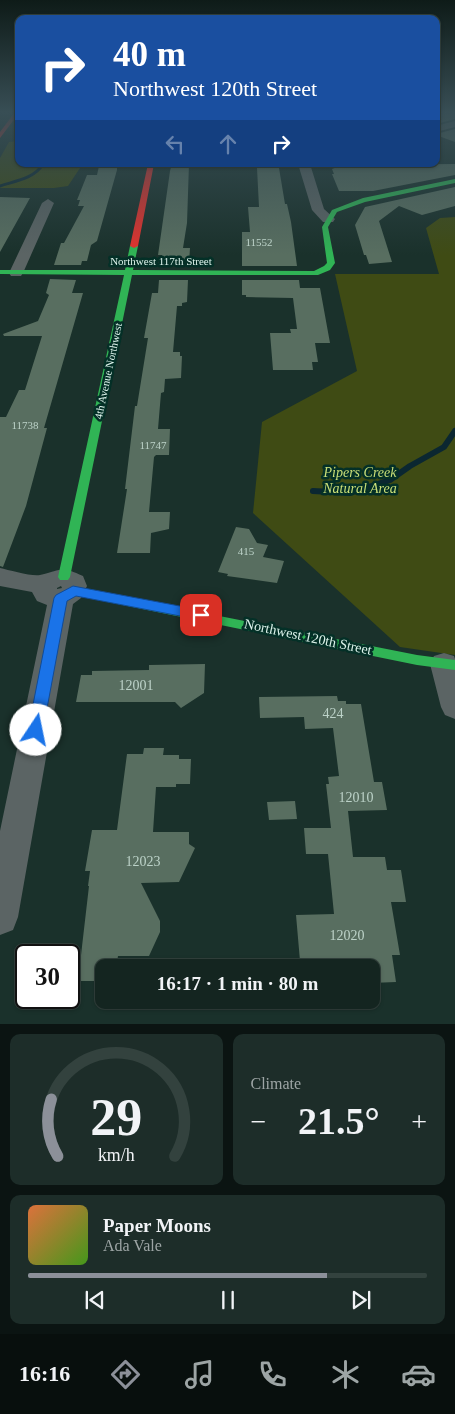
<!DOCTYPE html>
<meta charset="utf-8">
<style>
:root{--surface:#142520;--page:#1d2d29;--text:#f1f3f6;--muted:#9da5a5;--line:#33423e;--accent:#8c9099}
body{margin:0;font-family:Georgia,serif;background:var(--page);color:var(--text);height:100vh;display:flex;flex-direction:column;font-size:19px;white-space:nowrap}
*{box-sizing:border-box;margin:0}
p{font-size:16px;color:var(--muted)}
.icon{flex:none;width:28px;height:28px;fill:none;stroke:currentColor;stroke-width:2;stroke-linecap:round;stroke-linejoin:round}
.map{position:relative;height:1024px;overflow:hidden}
.panel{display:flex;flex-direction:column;gap:10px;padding:10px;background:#0b1412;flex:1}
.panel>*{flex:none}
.banner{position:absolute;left:15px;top:15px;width:425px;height:152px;border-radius:10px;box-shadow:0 1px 4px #0004,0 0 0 1px var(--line);background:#1a4fa0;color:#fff;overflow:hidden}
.speed{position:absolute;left:15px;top:944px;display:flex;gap:10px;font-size:25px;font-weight:700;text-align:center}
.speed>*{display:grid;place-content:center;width:65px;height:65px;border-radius:50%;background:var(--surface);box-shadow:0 1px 4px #0004,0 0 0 1px var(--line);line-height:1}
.speed .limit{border:2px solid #111;border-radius:8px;background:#fff;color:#111}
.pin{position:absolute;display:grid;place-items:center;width:42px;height:42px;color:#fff;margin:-21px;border-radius:10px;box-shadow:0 2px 8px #0006}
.me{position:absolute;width:55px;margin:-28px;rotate:11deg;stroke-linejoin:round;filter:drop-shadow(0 0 4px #0008)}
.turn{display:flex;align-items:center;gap:18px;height:105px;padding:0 15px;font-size:22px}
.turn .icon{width:65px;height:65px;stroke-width:2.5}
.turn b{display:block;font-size:35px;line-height:42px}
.lanes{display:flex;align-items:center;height:48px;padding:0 15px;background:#0003;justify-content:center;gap:25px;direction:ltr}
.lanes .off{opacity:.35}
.big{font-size:38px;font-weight:700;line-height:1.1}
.panel .widget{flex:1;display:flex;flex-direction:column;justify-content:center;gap:8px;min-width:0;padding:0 18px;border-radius:10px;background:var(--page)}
.panel .dial{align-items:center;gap:0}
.dial svg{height:130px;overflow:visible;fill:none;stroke:var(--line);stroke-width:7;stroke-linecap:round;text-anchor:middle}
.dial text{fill:var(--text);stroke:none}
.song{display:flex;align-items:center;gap:15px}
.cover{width:60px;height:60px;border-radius:8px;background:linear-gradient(135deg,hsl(20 70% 55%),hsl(100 70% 35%))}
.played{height:5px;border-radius:2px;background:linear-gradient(90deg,var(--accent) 75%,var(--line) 75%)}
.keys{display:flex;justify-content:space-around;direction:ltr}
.heat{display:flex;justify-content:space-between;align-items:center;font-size:28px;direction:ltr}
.panel .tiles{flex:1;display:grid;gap:10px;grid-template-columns:1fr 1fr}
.widget:last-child{grid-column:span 2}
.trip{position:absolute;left:95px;top:959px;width:285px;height:50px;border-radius:10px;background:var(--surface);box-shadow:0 1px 4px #0004,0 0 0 1px var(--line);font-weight:700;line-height:50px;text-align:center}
.dock{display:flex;height:80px;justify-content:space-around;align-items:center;background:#080f0d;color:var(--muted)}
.dock .icon{width:35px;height:35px}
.dock .selected{color:var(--accent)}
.dock b{font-size:22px;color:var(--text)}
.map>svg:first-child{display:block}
.green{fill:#3f4b14}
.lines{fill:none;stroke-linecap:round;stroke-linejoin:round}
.stream-far1{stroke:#0b2731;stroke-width:3}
.stream{stroke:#0b2731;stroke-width:6}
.building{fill:#586e60}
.street{fill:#5b6464;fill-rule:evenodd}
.fast{fill:#30b455;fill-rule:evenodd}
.jam{fill:#e5322d;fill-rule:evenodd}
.route{fill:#1a73e8;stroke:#114b97}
.labels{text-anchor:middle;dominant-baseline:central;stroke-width:5;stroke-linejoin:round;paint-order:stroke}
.number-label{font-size:11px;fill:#bcd2c8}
.far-street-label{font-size:11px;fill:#ddf3eb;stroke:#043027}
.park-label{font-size:14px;font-style:italic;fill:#cadf78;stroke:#043027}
.street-label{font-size:14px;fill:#ddf3eb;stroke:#043027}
.near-number-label{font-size:14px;fill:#bcd2c8}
</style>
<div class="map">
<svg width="455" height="1024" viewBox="0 0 455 1024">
<rect width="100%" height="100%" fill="#1a312b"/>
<path class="green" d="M19,141V164H92L80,168L68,186L54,188H0V158L9,142Z
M455,217V655L400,647L253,513L262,422L357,371L335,274H439L426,228L440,218Z"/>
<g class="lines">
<path class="stream-far1" d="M0,186C15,181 34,179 43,164"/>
<path class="stream" d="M313,491L350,493L390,480L410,466L444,447L455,431"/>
</g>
<path class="building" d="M436,112H455V119L436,124Z
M455,129V142L436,135V134Z
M172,164H189L187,223L183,248H190L189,265H161L162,255H158L170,171Z
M455,164V175L373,191H339L332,174H334L332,169L337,167L336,165Z
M99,166H117V170L97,241L91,245L87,261H82L81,265H54L61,243H64L84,206H78L80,200H77L87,175H97Z
M257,168H279L285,204H287L291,222L297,266H242V232H250L248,207H259Z
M455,187V206L422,215L399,206L379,221L392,262L369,264L366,255H364L355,225L365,207Z
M0,197L30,198L0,252Z
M50,279L76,280L72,293H83L44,428H47L26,506L3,567L0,566V417H6L19,390H25L42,336H4L3,334L38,321L49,295L46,293Z
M159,280H188L187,302L182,303V306H177L173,352H180V356H182L181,378L165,379L164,392L161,393L158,429H170L169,455H156L154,457L149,512H170L169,529L151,533L150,553H117L127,489H125L135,406H137L148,338H144L152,293H158Z
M242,280H299L300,288H320L330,343H315L318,362H312L313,370H273L270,333H291L290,329H297L293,298L246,297V295H242Z
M236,527L249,529L257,543L268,545L263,557L284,561L277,583L227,576L228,574L218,572Z
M205,664L204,693L181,708L175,702H76L81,675H92V671L149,670V665Z
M337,696L338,701H346V704H361L374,782H382L387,810L348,811L353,857H385L387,870H401L406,902H391L400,955H392L396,982L371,983V968H340L339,960L300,961L296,915L334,914L328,854H306L304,828H331L326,784H329L328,777L339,776L333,728L305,729L304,717L260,718L259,697Z
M144,748H164L163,755H179V759H191L190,784H176V787H156L153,832H189V844L195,848L179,882L141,883L160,921V932L149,956H118L116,968H104V981H78L89,886H88L90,871H85L92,830H117L127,754H143Z
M295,801L297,819L269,820L267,802Z"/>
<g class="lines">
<path class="street" d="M455,121V127L436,132V126Z
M298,164H310L324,209L335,219L333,222H323L312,210Z
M48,199L54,203L23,273L21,276H11L9,273L42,203Z
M0,568C9,570 33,577 40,575C62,570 60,565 83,576L87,586L81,598L73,604L18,917L13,930L0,935V831L47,605L37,601L32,592L0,586ZM61,586L62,588L57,589V588Z
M444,653L454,656L455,659V719L445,715L441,707L430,664L434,656Z"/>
<path class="fast" d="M455,179V183L365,202L337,212L328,227L335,263L330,270L318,275H132L70,577L68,580H60L58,577L124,275L0,274V270H125L130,246L134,244L138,246L133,270L314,271L324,266L327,263L322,227L332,210L363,198Z
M73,587L417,655L455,660V670L417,665L69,594L67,591L69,588Z"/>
<path class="jam" d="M15,112L19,113L0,138V132Z
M148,164H154L138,246L134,248L130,246Z"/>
</g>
<linearGradient id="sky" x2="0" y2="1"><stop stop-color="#0e1b18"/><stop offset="0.44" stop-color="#384e55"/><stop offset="1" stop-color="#384e55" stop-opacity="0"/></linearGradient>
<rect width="455" height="255" fill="url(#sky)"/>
<path class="route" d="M73,586L201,610L205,612L207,615L205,619L201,620L76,596L67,601L43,730L41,734L36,736L30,734L28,730L54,598L56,595Z"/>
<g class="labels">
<g class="number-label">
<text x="259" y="242">11552</text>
<text x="25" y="425">11738</text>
<text x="153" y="445">11747</text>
<text x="246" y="551">415</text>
</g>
<g class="far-street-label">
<text x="161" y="261">Northwest 117th Street</text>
<text transform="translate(108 371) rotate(-78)">4th Avenue Northwest</text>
</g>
<g class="park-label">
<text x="360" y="472">Pipers Creek<tspan x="360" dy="16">Natural Area</tspan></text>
</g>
<g class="street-label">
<text transform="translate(308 637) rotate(12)">Northwest 120th Street</text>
</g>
<g class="near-number-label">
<text x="136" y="685">12001</text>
<text x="333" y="713">424</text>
<text x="356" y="797">12010</text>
<text x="143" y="861">12023</text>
<text x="347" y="935">12020</text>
</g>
</g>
</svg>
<div class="speed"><div class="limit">30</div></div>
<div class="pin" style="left:201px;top:615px;background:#d93025"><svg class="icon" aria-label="arrive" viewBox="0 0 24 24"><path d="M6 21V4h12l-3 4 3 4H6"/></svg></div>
<svg class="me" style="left:36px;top:730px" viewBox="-20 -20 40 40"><circle r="19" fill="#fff"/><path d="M0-13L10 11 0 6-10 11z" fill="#1a73e8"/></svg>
<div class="trip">16:17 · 1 min · 80 m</div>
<div class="banner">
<div class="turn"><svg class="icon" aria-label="right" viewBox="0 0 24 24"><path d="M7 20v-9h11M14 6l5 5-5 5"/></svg><div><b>40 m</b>Northwest 120th Street</div></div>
<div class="lanes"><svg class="icon off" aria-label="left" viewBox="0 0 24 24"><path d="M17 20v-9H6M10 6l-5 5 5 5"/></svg><svg class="icon off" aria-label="ahead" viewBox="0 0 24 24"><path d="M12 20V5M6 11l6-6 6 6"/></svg><svg class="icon" aria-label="right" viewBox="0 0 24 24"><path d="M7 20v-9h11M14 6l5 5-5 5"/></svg></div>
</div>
</div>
<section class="panel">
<div class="tiles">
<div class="widget dial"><svg viewBox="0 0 100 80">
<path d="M14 69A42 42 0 1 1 86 69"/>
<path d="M14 69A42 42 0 0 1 10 34" stroke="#8c9099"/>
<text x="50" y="56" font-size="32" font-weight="700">29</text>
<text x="50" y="72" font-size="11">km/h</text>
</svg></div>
<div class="widget"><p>Climate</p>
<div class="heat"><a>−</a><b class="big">21.5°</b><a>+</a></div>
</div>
<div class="widget">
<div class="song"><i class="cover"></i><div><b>Paper Moons</b><p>Ada Vale</p></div></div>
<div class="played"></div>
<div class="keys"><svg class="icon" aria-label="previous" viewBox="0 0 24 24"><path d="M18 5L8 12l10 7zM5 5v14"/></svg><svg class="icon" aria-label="pause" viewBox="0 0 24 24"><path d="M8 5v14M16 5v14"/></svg><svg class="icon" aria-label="next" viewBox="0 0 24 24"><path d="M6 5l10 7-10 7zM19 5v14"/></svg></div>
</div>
</div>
</section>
<nav class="dock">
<b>16:16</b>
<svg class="icon selected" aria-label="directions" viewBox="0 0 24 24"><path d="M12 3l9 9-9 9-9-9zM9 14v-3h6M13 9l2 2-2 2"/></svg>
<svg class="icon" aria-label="music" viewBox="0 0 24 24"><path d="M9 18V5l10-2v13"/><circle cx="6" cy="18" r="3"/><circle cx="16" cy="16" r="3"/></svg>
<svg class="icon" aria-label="phone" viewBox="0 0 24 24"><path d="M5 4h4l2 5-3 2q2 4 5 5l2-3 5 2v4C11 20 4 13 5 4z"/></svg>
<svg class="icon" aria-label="climate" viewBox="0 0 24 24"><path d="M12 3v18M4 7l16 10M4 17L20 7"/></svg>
<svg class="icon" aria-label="car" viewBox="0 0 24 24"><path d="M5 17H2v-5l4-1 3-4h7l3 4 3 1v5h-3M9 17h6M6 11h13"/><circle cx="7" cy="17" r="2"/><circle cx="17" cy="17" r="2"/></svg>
</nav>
